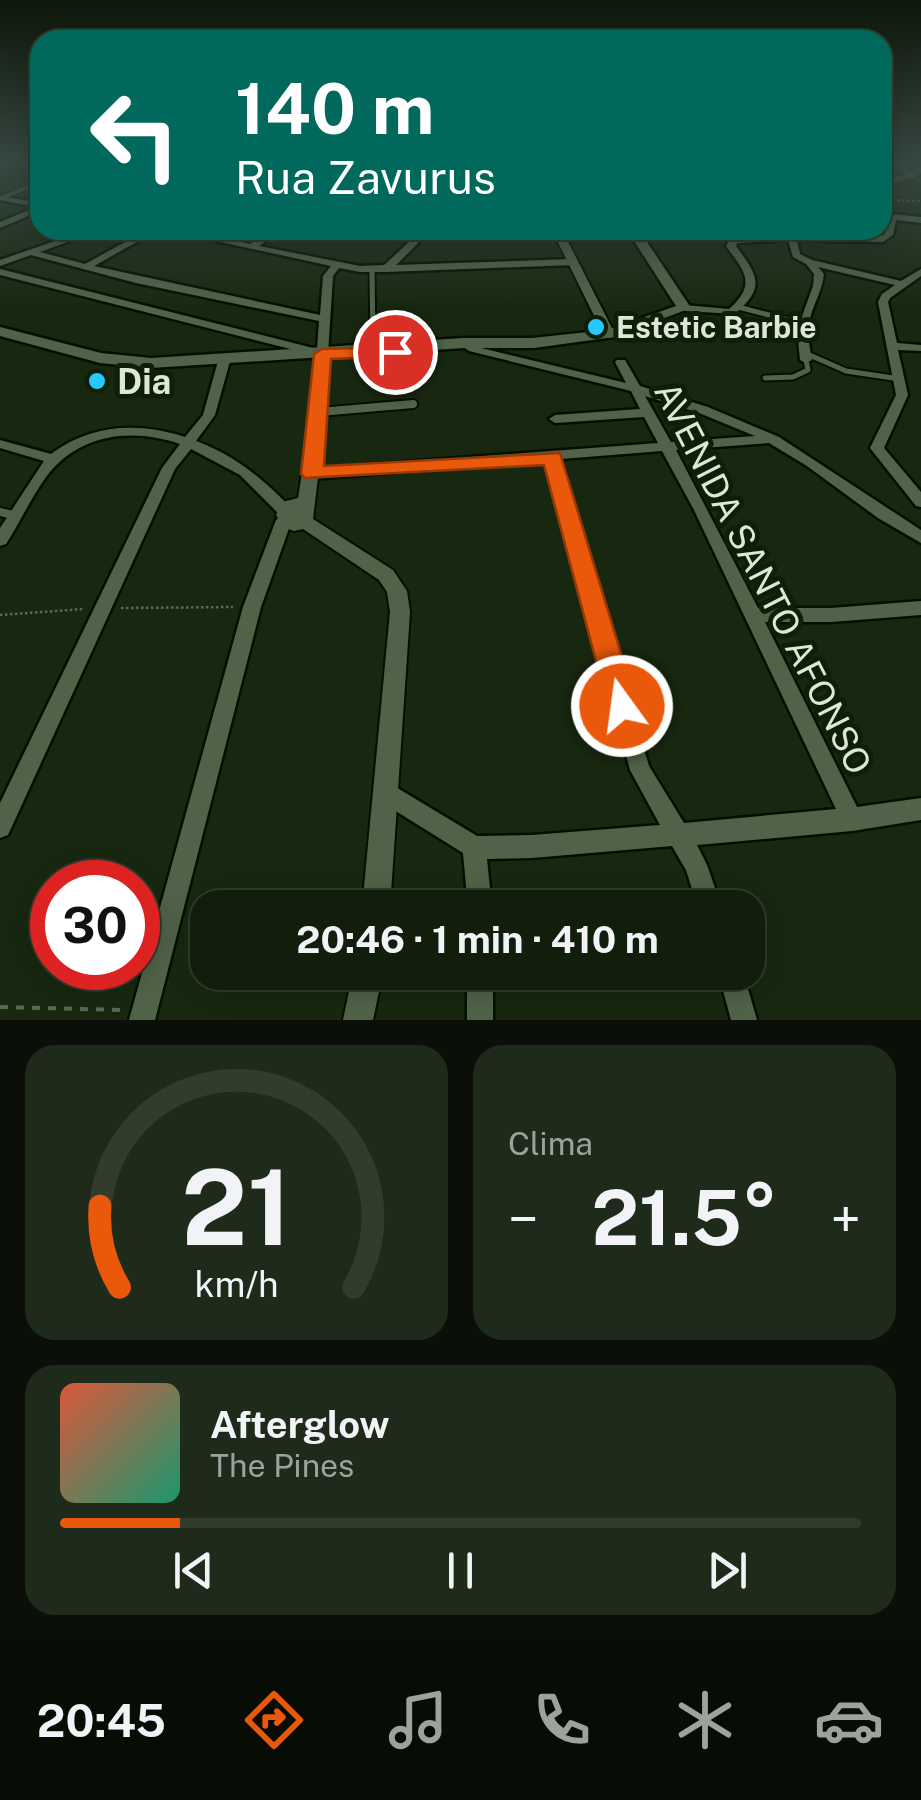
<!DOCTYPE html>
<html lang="pt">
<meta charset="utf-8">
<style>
:root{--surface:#121e0c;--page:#1f2b1a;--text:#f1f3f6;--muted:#9ca29d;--line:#313c2d;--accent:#ea580c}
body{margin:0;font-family:"Public Sans",sans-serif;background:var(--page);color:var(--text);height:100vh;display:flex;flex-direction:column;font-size:38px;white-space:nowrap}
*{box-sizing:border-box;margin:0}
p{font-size:32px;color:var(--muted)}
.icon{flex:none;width:55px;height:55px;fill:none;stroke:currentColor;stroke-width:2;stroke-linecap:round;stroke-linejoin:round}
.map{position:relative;height:1020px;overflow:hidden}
.side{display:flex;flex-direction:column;gap:25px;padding:25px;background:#0a1007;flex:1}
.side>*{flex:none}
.top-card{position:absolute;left:30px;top:30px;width:862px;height:210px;border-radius:30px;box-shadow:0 5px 25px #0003,0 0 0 2px var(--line);background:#00695c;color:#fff;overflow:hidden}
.speed{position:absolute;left:30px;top:860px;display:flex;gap:20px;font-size:50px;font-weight:700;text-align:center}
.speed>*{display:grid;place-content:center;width:130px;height:130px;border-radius:50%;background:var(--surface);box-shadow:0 5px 25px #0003,0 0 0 2px var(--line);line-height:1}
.speed .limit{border:15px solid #d22;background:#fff;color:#111}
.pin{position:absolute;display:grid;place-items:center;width:85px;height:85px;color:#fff;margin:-42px;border:5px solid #fff;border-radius:50%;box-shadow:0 2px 10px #0007}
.me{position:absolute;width:110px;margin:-55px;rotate:346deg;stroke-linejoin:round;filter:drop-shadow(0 0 8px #0008)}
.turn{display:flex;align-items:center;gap:35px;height:210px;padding:0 40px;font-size:45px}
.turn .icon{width:130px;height:130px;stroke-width:2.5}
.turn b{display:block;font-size:70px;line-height:85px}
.big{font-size:75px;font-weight:700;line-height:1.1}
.side .card{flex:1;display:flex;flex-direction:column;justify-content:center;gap:15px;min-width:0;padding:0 35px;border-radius:30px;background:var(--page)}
.side .dial{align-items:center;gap:0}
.dial svg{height:260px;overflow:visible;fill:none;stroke:var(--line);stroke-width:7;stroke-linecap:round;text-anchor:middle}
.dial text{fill:var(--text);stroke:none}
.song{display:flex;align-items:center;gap:30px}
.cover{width:120px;height:120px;border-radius:15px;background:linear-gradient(135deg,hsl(10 70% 55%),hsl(160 70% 35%))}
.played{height:10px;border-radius:5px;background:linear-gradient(90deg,var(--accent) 15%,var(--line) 15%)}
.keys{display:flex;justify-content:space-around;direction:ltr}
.heat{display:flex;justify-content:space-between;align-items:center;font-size:55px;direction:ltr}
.side .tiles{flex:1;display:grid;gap:25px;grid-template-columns:1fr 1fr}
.card:last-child{grid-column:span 2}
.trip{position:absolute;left:190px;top:890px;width:575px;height:100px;border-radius:30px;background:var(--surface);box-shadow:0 5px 25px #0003,0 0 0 2px var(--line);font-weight:700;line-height:100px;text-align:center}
.dock{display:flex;height:160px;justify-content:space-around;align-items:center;background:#070c05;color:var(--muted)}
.dock .icon{width:70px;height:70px}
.dock .selected{color:var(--accent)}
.dock b{font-size:45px;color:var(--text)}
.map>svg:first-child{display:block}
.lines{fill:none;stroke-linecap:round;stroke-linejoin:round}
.service-far2-casing{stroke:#031000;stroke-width:6}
.service-far1-casing{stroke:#031000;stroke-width:9}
.service-casing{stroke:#031000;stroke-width:12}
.minor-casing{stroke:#031000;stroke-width:5}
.tertiary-casing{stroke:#031000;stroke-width:4}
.secondary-casing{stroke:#031000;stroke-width:5}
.path-far1{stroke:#5b6954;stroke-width:2.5;stroke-dasharray:2.5 2.5;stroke-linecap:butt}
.path{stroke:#5b6954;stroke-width:4;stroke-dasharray:8 8;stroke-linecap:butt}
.service-far2{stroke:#506348;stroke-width:4}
.service-far1{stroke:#506348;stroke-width:5}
.service{stroke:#506348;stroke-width:8}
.minor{fill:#506348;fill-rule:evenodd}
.tertiary{fill:#506348;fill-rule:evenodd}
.secondary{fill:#506348;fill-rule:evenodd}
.route{fill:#ea580c;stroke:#983908;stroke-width:2.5}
.poi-dot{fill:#25c9fe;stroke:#0e1e07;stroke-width:4}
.labels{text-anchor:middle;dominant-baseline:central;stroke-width:10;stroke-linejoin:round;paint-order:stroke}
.far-poi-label{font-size:30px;font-weight:bold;fill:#dce7d8;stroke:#0e1e07;text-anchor:start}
.poi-label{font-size:35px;font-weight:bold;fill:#dce7d8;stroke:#0e1e07;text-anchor:start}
.street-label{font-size:35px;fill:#dce7d8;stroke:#0e1e07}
</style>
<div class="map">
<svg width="921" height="1020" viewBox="0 0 921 1020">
<rect width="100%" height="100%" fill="#182810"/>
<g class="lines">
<g class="service-far2-casing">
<path id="service-far2" d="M1,198L40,182"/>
</g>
<g class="service-far1-casing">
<path id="service-far1" d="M372,269L373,348
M738,307L800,323
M805,353L846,371L900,379
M765,378L793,377L808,370L806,360"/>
</g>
<g class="service-casing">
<path id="service" d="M319,412L413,404
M0,512L17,516"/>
</g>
<g class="minor-casing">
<path id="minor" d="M12,164V166L0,170V165Z
M897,164H904L914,178H908Z
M0,196L40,203V211L0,228V222L36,207L0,200Z
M892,214L921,217V223L896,220L893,235L883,242L797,240L800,254L812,260L901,281L921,269V276L890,298L888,302L897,343L921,345V351L898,350L908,395L884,448L921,492V507L916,506L870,448L896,395L878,302L882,294L895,285L818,267L824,274C822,293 811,307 809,325C807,337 810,348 812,360L806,363L800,360L797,330L813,286L814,274L806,264L793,257L788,240L737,243L736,246C758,276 766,287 735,314L684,311L679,308L684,305L729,309C757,284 745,272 726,246L731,238L823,233L881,236L885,234L888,217Z
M87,230H100L40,252L85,264L147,230H158L94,266L320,315L323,276L331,266L166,230H183L250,244L272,230H282L259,246L360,266L384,265L422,230H431L396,265L573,259L578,262L573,265L386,272H360L339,268L333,276L328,354L322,357L0,275V269L317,349L319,321L136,283L31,255L0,266V260Z
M494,230H562L558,233H498Z
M464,340L477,347L626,383L615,362L617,360H625L640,386L708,407L779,437L921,530V543L878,518L807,466L769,443L676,450L758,608H831L921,601V615L831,622H765L857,807L921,798V820L852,831L697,845L707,865L722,908H698L686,870L672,846L532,858L487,859L492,908H468L463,853L378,800L375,793L378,786L386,782L394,786L477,836L532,835L660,825L630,770L547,460L312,479L305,474L312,469L658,443L644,417L555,423L549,419L555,415L640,409L631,391L469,351L458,343ZM645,396L699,413L755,436L671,442ZM662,451L694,510L836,809L684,823L649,766L561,459Z
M224,357L230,361L215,415L196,441C234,455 262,478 289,506L292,510L285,515L292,520L261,607L155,1020H129L243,607L276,520L283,515L279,514L240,475L191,449L175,469L8,835L0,838V803L162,468L180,444C131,427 78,434 46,477C31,498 20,522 6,544L0,546V528L44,461L0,448V440L51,454C92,424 137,422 185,437L203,415L218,361Z
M467,972H493V1020H467Z
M718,972H743L757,1020H731Z"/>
</g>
<g class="tertiary-casing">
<path id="tertiary" d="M921,166V173L914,178L882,185V179L908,174Z
M552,230H562L615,334L614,337L609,338L603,334Z
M322,350L329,354L326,412L313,519L393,570L407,591L410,612L390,908H362L390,612L387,592L379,580L303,529L294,531L283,527L276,515L282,502L298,498L312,412L315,354Z
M353,972H383L373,1020H343Z"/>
</g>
<g class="secondary-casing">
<path id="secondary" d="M627,230H639L691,308L614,337L534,348H464L151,368L100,363L0,336V327L101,353L151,358L464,338H532L607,330L676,306Z"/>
</g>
<path class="path-far1" d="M882,200L921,201
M121,608L233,607
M0,615L83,609"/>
<path class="path" d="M0,1007L123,1010"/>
<use href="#service-far2" class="service-far2"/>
<use href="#service-far1" class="service-far1"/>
<use href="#service" class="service"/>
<use href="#minor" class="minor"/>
<use href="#tertiary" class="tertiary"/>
<use href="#secondary" class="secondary"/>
</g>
<linearGradient id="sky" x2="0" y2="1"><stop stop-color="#0d1609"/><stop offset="0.53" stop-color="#374842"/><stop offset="1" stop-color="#374842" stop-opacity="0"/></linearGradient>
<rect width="921" height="307" fill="url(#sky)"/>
<path class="route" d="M395,347L403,352L401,356L331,359L324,466L560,453L637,706L633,715L622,719L612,715L608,706L544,465L305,478L301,474L314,354L322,349Z"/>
<g class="poi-dot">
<circle cx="596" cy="327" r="10"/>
<circle cx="97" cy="381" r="10"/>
</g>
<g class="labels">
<g class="far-poi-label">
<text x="616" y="327">Estetic Barbie</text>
</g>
<g class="poi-label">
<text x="117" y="381">Dia</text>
</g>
<g class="street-label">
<text transform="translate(763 578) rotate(63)">AVENIDA SANTO AFONSO</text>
</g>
</g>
</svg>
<div class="speed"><div class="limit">30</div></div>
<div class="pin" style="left:395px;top:352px;background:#d93025"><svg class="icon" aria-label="arrive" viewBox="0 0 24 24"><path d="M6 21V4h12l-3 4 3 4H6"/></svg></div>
<svg class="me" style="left:622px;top:706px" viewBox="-20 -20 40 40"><circle r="17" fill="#ea580c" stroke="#fff" stroke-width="3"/><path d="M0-11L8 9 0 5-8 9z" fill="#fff"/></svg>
<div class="trip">20:46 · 1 min · 410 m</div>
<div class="top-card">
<div class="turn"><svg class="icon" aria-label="left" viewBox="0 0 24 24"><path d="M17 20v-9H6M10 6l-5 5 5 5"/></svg><div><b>140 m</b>Rua Zavurus</div></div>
</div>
</div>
<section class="side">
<div class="tiles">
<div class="card dial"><svg viewBox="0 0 100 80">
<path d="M14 69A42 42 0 1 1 86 69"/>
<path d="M14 69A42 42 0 0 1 8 44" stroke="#ea580c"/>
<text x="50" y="56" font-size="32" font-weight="700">21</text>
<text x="50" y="72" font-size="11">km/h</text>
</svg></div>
<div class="card"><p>Clima</p>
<div class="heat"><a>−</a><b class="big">21.5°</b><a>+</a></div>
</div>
<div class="card">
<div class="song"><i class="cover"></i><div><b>Afterglow</b><p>The Pines</p></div></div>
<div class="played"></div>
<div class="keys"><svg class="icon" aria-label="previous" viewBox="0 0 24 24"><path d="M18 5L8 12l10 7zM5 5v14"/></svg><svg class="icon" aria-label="pause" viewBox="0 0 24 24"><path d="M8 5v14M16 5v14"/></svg><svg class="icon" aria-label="next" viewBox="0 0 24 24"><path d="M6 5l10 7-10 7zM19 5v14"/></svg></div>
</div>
</div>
</section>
<nav class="dock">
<b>20:45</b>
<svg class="icon selected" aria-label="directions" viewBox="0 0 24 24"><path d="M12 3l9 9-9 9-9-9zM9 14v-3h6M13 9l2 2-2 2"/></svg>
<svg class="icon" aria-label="music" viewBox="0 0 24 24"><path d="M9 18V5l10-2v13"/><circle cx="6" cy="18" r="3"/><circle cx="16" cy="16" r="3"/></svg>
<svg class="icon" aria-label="phone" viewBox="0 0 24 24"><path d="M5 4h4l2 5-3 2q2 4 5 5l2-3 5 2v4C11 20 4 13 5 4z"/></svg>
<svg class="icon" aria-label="climate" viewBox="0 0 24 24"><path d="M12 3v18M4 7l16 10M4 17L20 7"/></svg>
<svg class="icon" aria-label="car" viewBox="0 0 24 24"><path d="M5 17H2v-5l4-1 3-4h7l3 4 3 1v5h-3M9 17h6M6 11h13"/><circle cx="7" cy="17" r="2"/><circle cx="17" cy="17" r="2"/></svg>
</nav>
